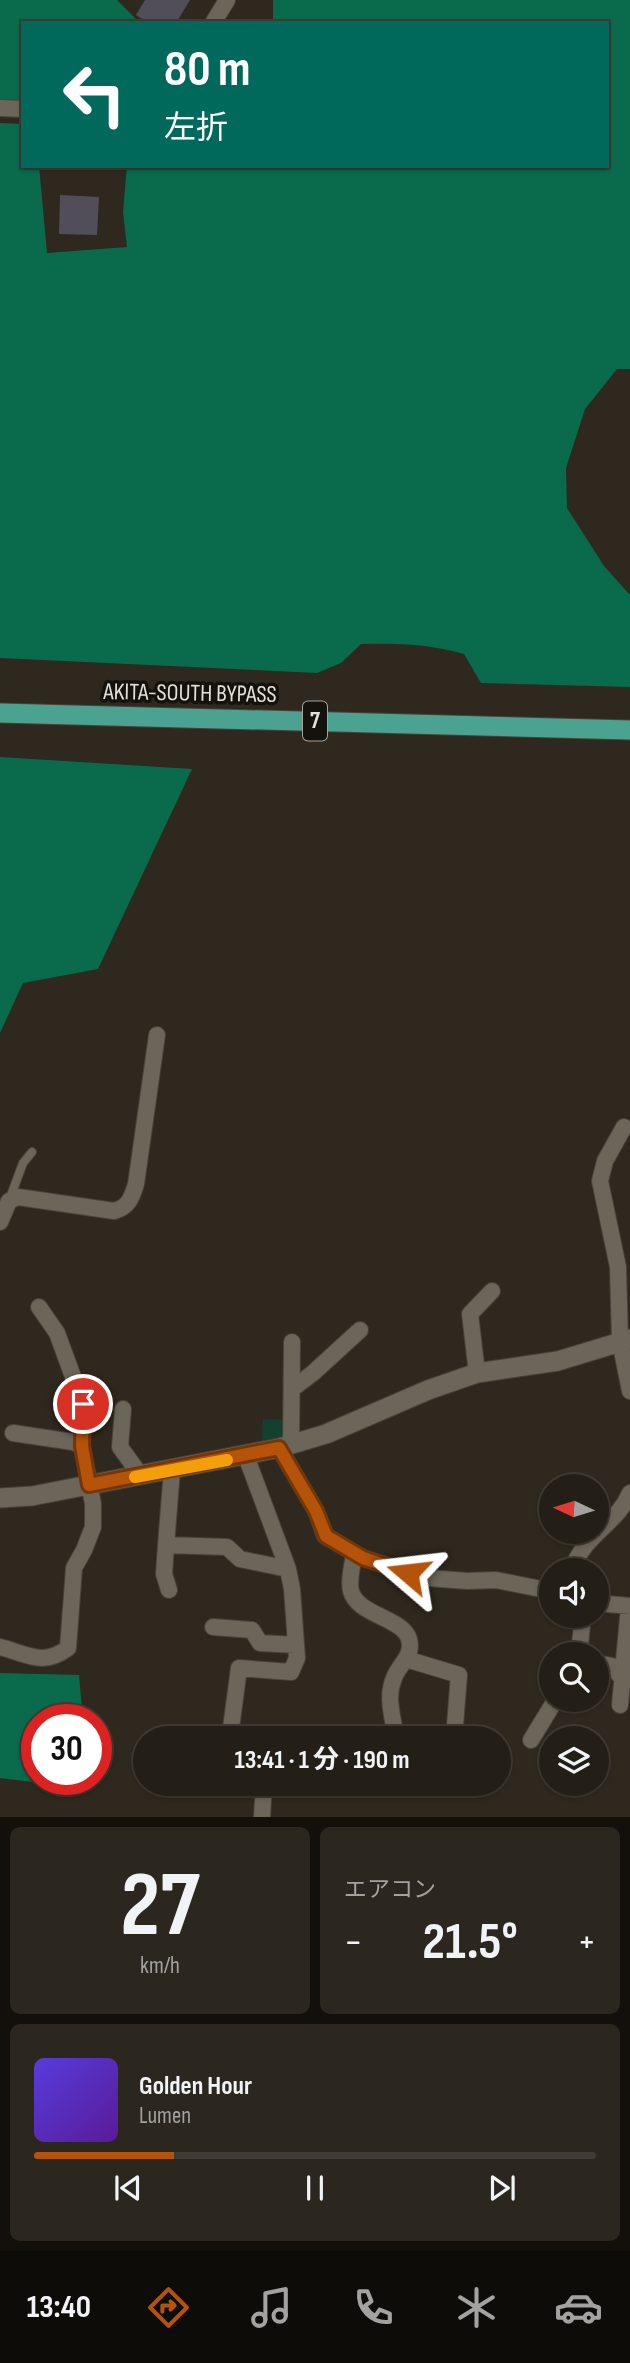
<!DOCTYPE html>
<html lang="ja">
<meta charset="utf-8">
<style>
:root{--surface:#231e16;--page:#2b271f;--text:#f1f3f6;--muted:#a3a2a1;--line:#403c35;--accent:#b45309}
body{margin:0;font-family:"Sofia Sans Condensed","Noto Sans JP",sans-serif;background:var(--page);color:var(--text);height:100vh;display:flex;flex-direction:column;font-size:26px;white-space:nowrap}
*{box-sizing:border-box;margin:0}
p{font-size:23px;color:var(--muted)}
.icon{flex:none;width:38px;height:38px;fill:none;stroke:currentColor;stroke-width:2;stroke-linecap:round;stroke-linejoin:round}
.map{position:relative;height:1817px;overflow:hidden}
.panel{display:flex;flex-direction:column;gap:10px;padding:10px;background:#13100c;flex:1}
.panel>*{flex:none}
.banner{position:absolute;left:21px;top:21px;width:588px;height:147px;border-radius:0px;box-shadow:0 2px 5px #0004,0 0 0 2px var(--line);background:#00695c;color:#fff;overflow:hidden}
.needle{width:46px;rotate:274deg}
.fabs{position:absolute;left:539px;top:1474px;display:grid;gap:14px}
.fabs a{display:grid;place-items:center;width:70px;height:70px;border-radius:50%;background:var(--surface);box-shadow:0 2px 5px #0004,0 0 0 2px var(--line);font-size:35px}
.speed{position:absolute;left:21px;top:1704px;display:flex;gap:14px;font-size:35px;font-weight:700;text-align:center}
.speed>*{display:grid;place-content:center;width:91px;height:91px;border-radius:50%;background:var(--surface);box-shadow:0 2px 5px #0004,0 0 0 2px var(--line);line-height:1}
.speed .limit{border:10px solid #d22;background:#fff;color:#111}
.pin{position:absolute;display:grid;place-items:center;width:60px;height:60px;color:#fff;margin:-30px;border:4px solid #fff;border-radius:50%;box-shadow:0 2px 7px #0007}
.me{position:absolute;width:77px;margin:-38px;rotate:287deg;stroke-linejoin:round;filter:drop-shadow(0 0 5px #0008)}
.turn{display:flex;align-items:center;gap:24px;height:147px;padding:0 28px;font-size:32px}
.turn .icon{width:91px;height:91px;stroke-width:2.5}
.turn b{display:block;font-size:49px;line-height:60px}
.big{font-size:52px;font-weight:700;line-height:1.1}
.panel .widget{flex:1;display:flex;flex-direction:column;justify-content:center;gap:10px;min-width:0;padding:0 24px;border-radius:10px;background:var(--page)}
.panel .dial{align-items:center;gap:0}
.dial b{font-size:91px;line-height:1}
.song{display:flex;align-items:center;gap:21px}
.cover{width:84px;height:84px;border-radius:10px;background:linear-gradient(135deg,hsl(250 70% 55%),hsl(270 70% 35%))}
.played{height:7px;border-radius:4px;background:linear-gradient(90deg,var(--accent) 25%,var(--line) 25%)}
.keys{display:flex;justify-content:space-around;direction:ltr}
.heat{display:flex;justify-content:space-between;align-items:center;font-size:38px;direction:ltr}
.panel .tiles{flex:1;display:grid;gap:10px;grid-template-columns:1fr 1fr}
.widget:last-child{grid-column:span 2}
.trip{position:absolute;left:133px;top:1726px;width:378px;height:70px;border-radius:35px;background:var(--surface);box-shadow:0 2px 5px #0004,0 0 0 2px var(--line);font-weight:700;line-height:70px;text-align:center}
.tab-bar{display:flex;height:112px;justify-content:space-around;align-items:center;background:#0e0c09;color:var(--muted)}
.tab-bar .icon{width:49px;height:49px}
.tab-bar .selected{color:var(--accent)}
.tab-bar b{font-size:32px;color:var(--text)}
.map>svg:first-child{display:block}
.green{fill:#14402f}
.forest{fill:#096b4c}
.building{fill:#524e59}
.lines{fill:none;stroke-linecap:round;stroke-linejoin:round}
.service-casing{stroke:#48433a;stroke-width:10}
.minor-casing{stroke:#48433a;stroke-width:18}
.tertiary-casing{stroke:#48433a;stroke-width:21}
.trunk-casing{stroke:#48433a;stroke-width:21}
.service{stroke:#6c6559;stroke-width:8}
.minor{stroke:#6c6559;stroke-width:16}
.tertiary{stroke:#6c6559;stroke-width:19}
.trunk{stroke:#4ba291;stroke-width:19}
.route-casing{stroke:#753606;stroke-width:18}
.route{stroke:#b45309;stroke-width:12}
.slow{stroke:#f59e0b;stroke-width:12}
.labels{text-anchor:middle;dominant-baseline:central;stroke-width:7;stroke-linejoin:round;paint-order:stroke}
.shield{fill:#14120d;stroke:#a6a29c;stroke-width:2}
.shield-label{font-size:23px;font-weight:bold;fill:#e4e0d9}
.street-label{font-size:24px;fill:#e4e0d9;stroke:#14120d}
</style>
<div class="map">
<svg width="630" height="1817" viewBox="0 0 630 1817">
<rect width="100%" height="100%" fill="#2f281e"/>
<path class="green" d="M263,1419L288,1420L287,1440L261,1447Z"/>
<path class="forest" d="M0,0H117L140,23H23V100L0,102Z
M273,0H630V369H617L585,409L566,468L567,508L604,566L630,595V687L481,683L464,654C430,644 396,643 361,644L341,663L317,673L0,658V123L23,124V166H39L47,253L127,247L123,212L127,166H607V23H273Z
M0,757L192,769L98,969L23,983L0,1033Z
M0,1673L79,1675L83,1720H37V1780H88L89,1789L0,1778Z"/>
<path class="building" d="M145,0H190L176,23H148L136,15Z
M60,195L99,197L97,235L59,234Z"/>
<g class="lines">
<g class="service-casing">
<path id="service" d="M10,1198L23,1163L32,1152"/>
</g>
<g class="minor-casing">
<path id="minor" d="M213,23L227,0
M0,108L23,109
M624,1127L605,1161L600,1181L618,1267L620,1341L630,1391
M0,1222L9,1201L18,1197L114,1211C129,1207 132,1197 136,1184L157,1035
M39,1307L57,1333L83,1404L82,1446
M477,1373L470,1314L492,1291
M292,1389L313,1373L360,1330
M123,1409L120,1447L141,1476
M291,1444L292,1342
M279,1448L316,1511L325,1536L363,1558L428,1578L467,1581L496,1580L551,1591
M172,1470L166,1545L227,1547L240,1559L288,1569L246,1456
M166,1545L164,1574L169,1590
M354,1553C353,1564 348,1581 351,1591C357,1615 403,1618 409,1639C414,1656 399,1664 394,1678C387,1695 391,1709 394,1727
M572,1570C584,1534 617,1524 630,1493
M597,1603L630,1606
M213,1627L252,1630L260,1643L296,1645
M0,1647C27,1654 43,1667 68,1648L74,1568L84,1550L93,1527V1504L82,1446L73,1442L13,1433
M579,1654L583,1615
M406,1659L459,1675L455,1725
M597,1663L612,1666L625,1682
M620,1705L629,1606
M239,1738L231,1728L239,1668L291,1672L297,1658L292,1589L288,1569
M531,1740L556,1699
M262,1817L264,1783"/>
</g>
<g class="tertiary-casing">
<path id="tertiary" d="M0,1498L32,1496L279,1448L326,1434L428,1390L477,1373L558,1361L630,1339"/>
</g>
<g class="trunk-casing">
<path id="trunk" d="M0,713L630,730"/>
</g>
<use href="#service" class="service"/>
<use href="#minor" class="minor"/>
<use href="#tertiary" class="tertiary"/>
<use href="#trunk" class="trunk"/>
</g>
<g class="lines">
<g class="route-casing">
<path id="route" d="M83,1404L82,1446L89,1485L279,1448L316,1511L326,1536L363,1558L408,1573"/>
</g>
<use href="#route" class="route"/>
<path class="slow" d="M135,1477L227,1460"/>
</g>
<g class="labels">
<rect class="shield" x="303" y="701.5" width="24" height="39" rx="5"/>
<g class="shield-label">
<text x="315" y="721">7</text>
</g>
<g class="street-label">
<text transform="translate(190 693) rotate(1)">AKITA-SOUTH BYPASS</text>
</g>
</g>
</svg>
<div class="fabs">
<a><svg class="needle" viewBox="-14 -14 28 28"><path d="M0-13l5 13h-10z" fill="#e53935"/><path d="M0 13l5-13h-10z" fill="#a3a2a1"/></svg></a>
<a><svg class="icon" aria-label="sound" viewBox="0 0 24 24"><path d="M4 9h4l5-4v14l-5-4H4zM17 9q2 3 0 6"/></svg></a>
<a><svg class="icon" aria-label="search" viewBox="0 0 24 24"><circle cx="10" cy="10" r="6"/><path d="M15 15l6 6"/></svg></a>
<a><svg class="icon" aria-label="layers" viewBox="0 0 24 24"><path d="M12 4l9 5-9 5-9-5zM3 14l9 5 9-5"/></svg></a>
</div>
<div class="speed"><div class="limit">30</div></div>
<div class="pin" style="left:83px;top:1404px;background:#d93025"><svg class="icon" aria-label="arrive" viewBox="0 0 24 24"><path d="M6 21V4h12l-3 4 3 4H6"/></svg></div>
<svg class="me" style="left:408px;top:1573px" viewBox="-20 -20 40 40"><path d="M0-17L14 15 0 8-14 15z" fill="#b45309" stroke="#fff" stroke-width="4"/></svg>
<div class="trip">13:41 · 1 分 · 190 m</div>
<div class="banner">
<div class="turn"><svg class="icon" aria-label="left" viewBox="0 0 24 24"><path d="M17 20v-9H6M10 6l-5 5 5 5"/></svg><div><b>80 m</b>左折</div></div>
</div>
</div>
<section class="panel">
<div class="tiles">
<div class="widget dial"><b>27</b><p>km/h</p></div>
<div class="widget"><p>エアコン</p>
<div class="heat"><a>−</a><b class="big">21.5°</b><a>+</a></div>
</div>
<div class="widget">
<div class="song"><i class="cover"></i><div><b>Golden Hour</b><p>Lumen</p></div></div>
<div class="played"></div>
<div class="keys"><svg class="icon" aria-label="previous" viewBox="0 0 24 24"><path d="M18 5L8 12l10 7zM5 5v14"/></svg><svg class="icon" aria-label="pause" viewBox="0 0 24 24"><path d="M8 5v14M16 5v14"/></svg><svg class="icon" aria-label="next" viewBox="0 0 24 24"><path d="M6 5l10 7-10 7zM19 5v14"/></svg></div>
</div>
</div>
</section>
<nav class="tab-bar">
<b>13:40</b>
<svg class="icon selected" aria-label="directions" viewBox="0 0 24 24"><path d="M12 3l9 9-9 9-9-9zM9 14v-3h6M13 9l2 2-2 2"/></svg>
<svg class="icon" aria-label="music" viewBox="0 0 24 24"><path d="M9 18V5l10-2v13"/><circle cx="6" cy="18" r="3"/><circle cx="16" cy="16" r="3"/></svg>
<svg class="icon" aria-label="phone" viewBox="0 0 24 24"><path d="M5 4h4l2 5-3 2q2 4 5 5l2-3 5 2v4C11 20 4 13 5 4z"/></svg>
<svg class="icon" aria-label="climate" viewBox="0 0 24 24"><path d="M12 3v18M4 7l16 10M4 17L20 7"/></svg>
<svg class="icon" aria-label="car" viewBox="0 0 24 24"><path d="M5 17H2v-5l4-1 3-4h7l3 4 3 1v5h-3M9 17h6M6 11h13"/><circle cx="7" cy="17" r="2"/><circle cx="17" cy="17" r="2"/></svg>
</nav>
